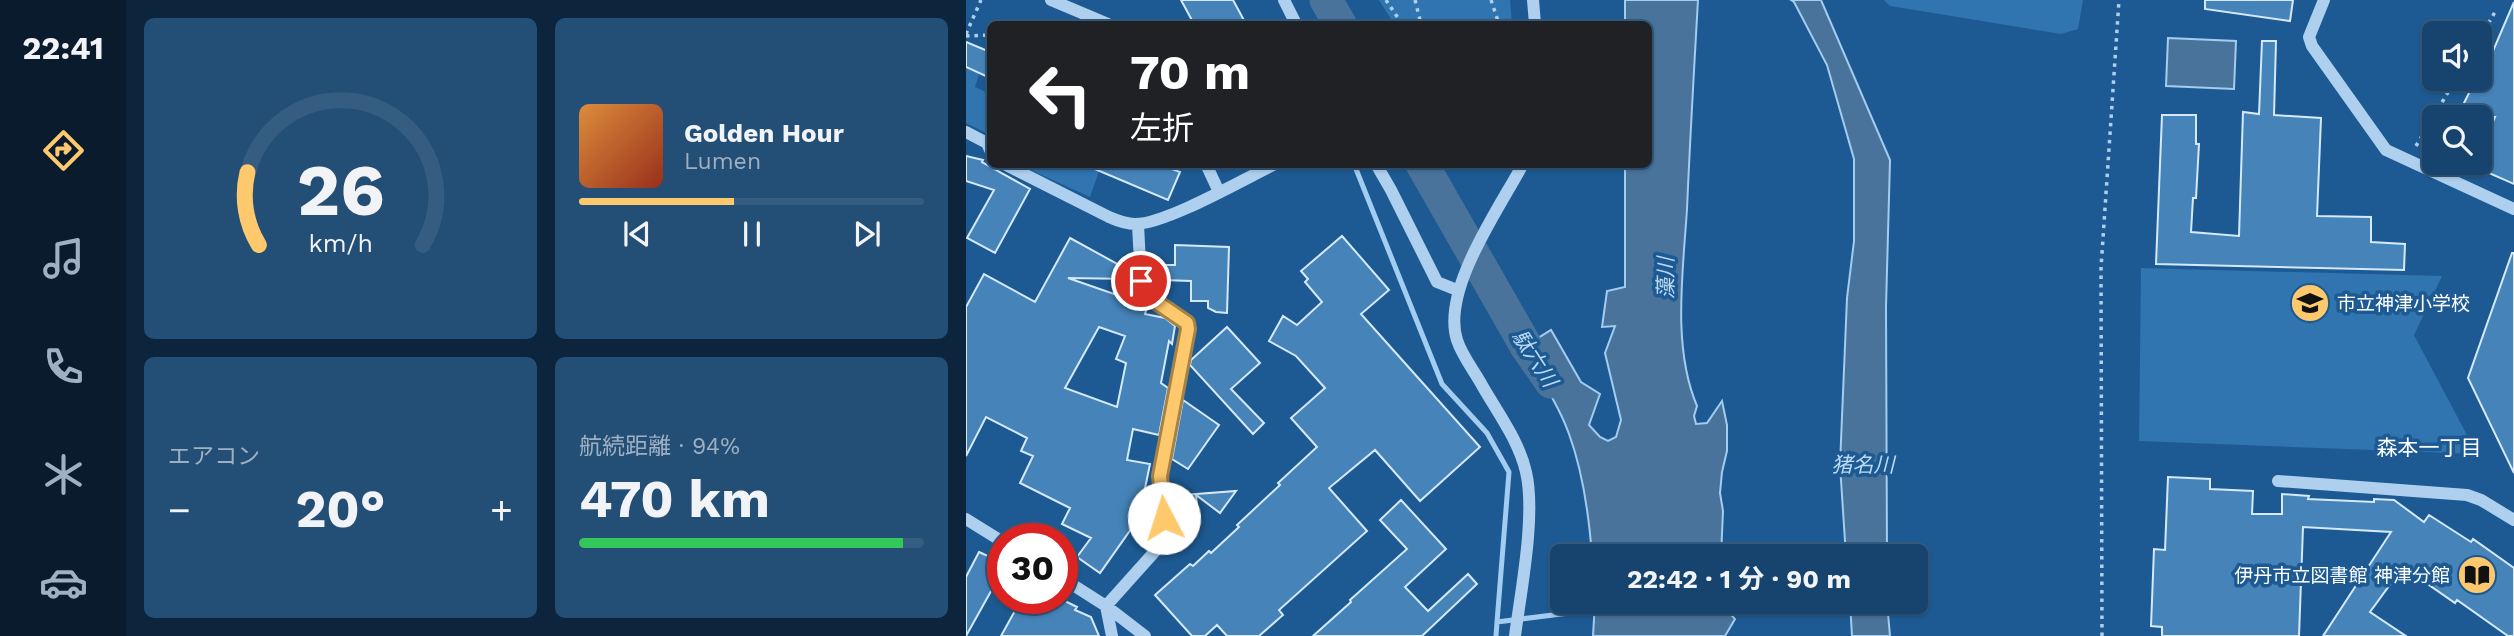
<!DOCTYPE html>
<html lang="ja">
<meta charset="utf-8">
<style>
:root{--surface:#16446e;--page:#234e76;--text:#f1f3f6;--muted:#9eb0c2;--line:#355c81;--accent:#fec86d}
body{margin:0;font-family:"Work Sans","Noto Sans JP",sans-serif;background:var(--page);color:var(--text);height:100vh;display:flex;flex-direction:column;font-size:26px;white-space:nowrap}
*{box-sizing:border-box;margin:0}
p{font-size:23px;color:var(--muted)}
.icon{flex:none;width:38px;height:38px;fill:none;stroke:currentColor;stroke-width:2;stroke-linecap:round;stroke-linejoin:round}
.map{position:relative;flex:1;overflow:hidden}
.side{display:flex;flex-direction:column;gap:18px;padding:18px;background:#0c253c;width:840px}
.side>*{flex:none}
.hud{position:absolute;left:21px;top:21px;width:665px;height:147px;border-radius:10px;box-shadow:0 2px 5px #0004,0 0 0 2px var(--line);background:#202124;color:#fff;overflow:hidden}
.fabs{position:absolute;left:1456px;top:21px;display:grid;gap:14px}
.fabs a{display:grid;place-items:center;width:70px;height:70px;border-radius:10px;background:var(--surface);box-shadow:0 2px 5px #0004,0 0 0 2px var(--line);font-size:35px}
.speed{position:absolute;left:21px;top:523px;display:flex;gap:14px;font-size:35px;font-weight:700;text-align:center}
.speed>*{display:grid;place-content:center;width:91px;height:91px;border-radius:50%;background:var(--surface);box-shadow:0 2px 5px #0004,0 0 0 2px var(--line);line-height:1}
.speed .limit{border:10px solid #d22;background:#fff;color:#111}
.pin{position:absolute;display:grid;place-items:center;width:60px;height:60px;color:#fff;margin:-30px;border:4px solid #fff;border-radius:50%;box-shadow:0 2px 7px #0007}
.me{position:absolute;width:77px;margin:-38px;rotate:355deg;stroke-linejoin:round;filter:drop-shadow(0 0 5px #0008)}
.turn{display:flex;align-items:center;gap:24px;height:147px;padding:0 28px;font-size:32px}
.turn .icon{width:91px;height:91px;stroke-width:2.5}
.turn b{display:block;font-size:49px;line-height:60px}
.big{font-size:52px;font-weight:700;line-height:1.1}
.side .tile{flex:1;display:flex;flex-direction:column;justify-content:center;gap:10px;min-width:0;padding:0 24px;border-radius:10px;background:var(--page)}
.side .dial{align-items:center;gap:0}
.dial svg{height:182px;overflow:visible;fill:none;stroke:var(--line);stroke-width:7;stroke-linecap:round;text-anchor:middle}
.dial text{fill:var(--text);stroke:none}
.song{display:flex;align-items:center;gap:21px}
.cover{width:84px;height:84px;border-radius:10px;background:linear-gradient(135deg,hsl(30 70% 55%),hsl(10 70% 35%))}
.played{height:7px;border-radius:4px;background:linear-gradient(90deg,var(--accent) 45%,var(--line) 45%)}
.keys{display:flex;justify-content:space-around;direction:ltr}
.heat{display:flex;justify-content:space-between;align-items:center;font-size:38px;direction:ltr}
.charge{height:10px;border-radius:5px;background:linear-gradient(90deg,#34c759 94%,var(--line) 0)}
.side .tiles{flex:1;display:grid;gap:18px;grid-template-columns:repeat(2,1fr)}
.trip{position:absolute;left:584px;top:544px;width:378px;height:70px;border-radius:10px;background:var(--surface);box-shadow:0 2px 5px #0004,0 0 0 2px var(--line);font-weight:700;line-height:70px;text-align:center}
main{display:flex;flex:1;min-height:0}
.menu{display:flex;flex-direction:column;width:126px;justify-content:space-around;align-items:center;background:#091b2c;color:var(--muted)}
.menu .icon{width:49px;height:49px}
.menu .active{color:var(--accent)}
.menu b{font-size:32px;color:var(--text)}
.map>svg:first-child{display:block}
.green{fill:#3074b0}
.water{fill:#49739b;stroke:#a2ccf0;stroke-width:2}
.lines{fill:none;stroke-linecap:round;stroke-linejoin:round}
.stream{stroke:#a2ccf0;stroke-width:5}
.river{stroke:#49739b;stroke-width:33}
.building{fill:#4583b9;stroke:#d5e9fa;stroke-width:2;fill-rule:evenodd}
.path{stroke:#aed0ee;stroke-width:3.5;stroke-dasharray:3.5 5;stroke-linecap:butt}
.minor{stroke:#aed0ee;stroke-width:12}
.route-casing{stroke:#a58247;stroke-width:18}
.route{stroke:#fec86d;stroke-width:12}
.labels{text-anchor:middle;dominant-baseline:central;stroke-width:7;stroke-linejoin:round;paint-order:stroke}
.poi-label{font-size:19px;fill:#fff;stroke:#1d5a93;text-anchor:start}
.water-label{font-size:21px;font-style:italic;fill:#bbdaf5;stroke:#1d5a93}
.neighbourhood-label{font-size:21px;fill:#fff;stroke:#1d5a93}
</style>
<main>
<nav class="menu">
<b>22:41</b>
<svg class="icon active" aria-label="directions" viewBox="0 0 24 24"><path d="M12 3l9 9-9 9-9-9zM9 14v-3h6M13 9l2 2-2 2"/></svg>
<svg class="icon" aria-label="music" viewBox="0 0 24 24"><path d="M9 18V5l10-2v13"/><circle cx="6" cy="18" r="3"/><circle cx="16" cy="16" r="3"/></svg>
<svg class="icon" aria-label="phone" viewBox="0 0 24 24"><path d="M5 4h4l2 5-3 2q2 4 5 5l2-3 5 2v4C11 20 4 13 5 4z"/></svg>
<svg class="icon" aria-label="climate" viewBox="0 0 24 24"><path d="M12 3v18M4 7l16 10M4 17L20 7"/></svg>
<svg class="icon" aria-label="car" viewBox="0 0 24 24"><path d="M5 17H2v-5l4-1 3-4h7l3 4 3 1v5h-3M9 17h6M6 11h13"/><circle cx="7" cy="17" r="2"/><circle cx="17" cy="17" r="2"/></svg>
</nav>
<section class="side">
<div class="tiles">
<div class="tile dial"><svg viewBox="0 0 100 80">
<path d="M14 69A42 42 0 1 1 86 69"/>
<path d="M14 69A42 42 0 0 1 9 37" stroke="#fec86d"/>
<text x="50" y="56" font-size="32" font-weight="700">26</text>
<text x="50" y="72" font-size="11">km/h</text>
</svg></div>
<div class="tile">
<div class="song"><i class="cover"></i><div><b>Golden Hour</b><p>Lumen</p></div></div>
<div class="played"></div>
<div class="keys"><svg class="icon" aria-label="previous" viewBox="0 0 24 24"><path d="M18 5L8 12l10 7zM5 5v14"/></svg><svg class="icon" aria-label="pause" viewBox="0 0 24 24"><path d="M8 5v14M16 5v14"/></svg><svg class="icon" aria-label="next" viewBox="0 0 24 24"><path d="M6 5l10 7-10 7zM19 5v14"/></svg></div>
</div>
<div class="tile"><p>エアコン</p>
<div class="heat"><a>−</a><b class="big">20°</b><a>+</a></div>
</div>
<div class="tile"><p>航続距離 · 94%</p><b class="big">470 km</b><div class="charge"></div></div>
</div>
</section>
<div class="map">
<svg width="1548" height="636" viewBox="0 0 1548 636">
<rect width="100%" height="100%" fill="#1d5a93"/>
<path class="green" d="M413,0H544L546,24H428Z
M918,0H1117L1112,29L1095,34L924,6Z
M0,68L13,74L9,87L24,94V135L0,123Z
M54,165H135L124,197Z
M1175,268L1476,276L1448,335L1511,454L1173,441Z"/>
<path class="water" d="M659,0H732C728,70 724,139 721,209C717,272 706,347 731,406L728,416L730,424L741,423L756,401L761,425V451L756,472L754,493L757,511L755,556H626C623,516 617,472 603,434C592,403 572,375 556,348L585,330L615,382L634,394L623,425L634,437L642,441L650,437L655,420L639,353L649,326L636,327L641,291L659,287V165L682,164V24H659Z
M825,0H855L924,160L920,307L921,556H880L874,465L881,298L888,241V159L861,65L828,2Z
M1202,38L1270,41L1268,89L1200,86Z
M629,602H754L769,619L759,636H627Z
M884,602H921L924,636H886Z"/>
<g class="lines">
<path class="stream" d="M388,164L476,384L521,433L543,472L531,622
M530,636L531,622L603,613L640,602"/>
<path class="river" d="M360,0L374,24
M456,164L560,346L585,382"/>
</g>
<path class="building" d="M215,0H267L280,24H228Z
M1239,0H1327L1324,21L1239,9Z
M1548,2V184L1514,169V150L1529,117H1491L1510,79H1514V62L1521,65Z
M1296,41H1310L1308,115L1355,118L1351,216L1405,217V242L1439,244L1438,270L1190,264L1196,115H1230V144H1233L1230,198H1227L1225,232L1273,236L1277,112L1293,114Z
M0,42L24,52V78L0,67Z
M0,156L17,160L16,162L64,189L29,253L1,238L28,190L0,181Z
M117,164H207L206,169L214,172L202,200Z
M376,236L423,290L395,314L514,447L454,501L409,450L363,488L401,531L313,610L317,615L293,636H261L251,625L239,636H226L189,595L224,564L227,566L243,551L245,553L273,527L271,525L314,485L312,483L351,447L325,418L359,388L330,356L303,341L317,316L331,325L356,302L339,282L342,279L335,271Z
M104,238L166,272V279L102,278L180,305L181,307L179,314L199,318L209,326L206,344L203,341L195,383L202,388L193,435L167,429L161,460L184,464L177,498H187L134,573L111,557L125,538L96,524L104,508L54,483L67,456L55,451L61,438L20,417L0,456V307L18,274L69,302ZM133,327L159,336L150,359L160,363L151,407L99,388Z
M209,245L263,247L261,313L250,312L242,308V301H225V281L196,280V265H209Z
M1546,253H1548V473L1502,378Z
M261,327L294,363L265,389L298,423L287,434L224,365L225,360Z
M217,400L253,425L222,469L206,459Z
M1202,477L1244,479V489L1287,491L1286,514H1316V494L1343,496L1342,499L1408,502V499L1428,500L1458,522L1463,515L1505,542L1507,539L1548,568V636H1542L1491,600L1489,603L1437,567L1404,612L1440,636H1357L1425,532L1337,527L1333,636H1196V627L1185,626L1188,549L1199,550Z
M270,491L254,513L230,495L232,518L207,520L205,496Z
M435,500L480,549L439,587L462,611L502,574L511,584L456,636H347L385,602L384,600L441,549L414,520Z
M13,552L37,563V589L29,584L0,636V577Z
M56,598H93L111,607L109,610L125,617L133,636H35Z"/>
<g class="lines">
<path class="path" d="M420,0L436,24
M449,0L455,24
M525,0L533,24
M0,34L15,0
M0,36L24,35
M1514,38L1529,12
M1450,146L1490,79
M1136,636L1135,268L1153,0"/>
<path class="minor" d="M85,0L142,24
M318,0L330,24
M567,0L569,24
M1358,0L1343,37L1346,46L1420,150L1548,209
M0,132L21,143L24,150
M38,164L143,217C152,221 160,224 169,224C200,224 278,179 309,164
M240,164L253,192
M410,164L425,190L471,282L491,290
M1312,481L1501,495L1515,500L1548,520
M0,519L37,542
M96,578L140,606L179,636
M146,636L140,606L200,539L194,476L222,329L221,323L183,297L175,281L172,225
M549,636C555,590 570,515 560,472C553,441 532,413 517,387C509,372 496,356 491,340C475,290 533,209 557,164"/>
</g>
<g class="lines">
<g class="route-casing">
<path id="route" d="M175,281L183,297L221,323L222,329L194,476L198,518"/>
</g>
<use href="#route" class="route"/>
</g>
<defs>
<g id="school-disc" transform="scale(2.0125)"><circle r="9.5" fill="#fec86d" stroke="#1d5a93"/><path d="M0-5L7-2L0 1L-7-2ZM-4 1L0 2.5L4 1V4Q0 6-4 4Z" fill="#111"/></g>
<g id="library-disc" transform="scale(2.0125)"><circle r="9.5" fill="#fec86d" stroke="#1d5a93"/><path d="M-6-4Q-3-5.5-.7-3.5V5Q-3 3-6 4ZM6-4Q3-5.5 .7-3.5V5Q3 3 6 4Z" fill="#111"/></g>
</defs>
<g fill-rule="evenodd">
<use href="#school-disc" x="1344" y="303"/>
<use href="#library-disc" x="1511" y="575"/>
</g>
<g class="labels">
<g class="poi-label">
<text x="1371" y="303">市立神津小学校</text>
<text x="1484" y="575" text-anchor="end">伊丹市立図書館 神津分館</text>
</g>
<g class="water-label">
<text transform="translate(699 278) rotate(-90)">藻川</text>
<text transform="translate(569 358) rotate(57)">駄六川</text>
<text x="897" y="464">猪名川</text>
</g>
<g class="neighbourhood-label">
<text x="1463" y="447">森本一丁目</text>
</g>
</g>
</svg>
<div class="fabs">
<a><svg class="icon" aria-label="sound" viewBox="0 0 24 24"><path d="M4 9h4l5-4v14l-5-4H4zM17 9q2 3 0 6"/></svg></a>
<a><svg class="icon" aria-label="search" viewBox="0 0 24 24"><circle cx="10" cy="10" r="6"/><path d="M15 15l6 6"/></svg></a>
</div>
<div class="speed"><div class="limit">30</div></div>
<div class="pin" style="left:175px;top:281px;background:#d93025"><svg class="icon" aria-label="arrive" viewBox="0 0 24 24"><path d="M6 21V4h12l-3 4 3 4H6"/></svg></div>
<svg class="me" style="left:198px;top:518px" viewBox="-20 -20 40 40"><circle r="19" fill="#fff"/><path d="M0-13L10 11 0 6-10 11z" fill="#fec86d"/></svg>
<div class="trip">22:42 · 1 分 · 90 m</div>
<div class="hud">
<div class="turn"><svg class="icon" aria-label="left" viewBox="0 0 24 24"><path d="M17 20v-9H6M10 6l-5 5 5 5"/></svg><div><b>70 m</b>左折</div></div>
</div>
</div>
</main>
